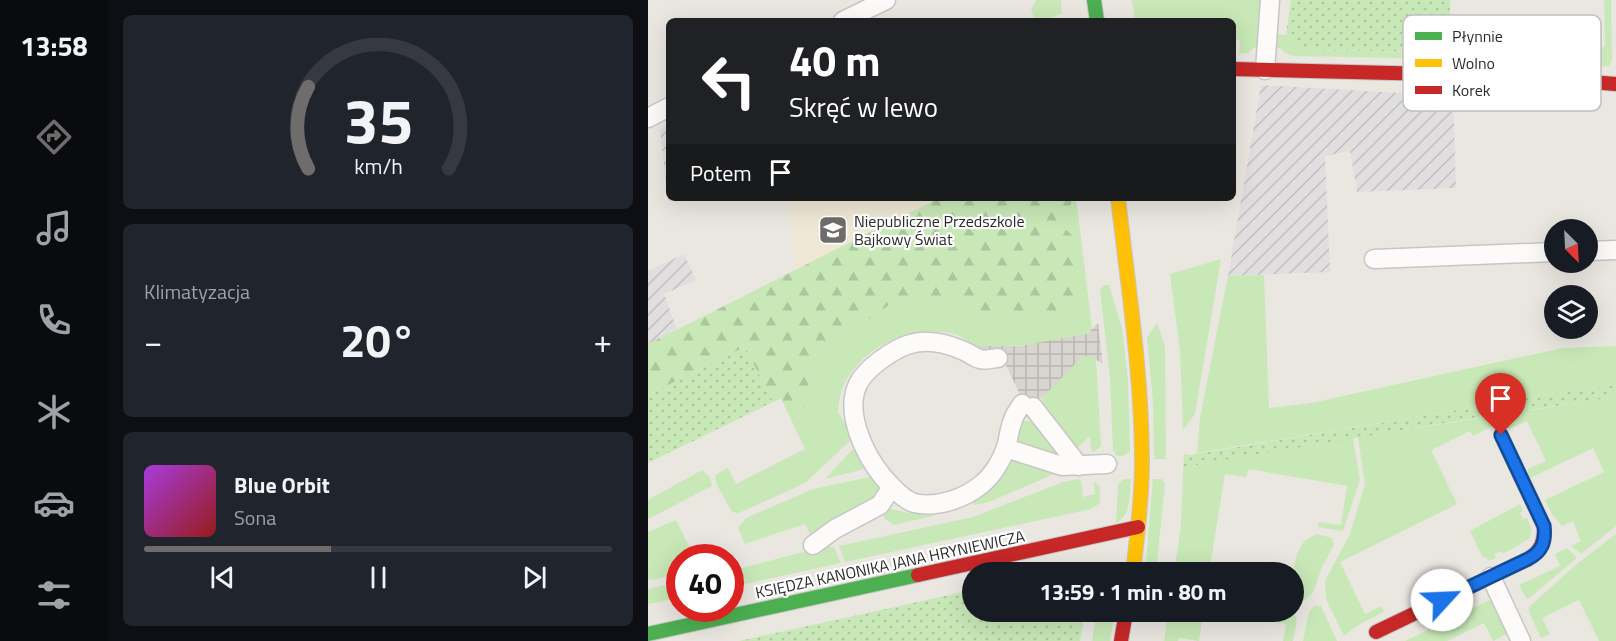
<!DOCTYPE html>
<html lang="pl">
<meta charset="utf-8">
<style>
:root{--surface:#171b24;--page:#20242c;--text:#f1f3f6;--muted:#9ea1a6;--line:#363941;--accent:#6e6d6b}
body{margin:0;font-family:"Titillium Web",sans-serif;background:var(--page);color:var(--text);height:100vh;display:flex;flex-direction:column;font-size:22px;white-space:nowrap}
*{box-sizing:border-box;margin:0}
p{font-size:20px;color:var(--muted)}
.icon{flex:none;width:33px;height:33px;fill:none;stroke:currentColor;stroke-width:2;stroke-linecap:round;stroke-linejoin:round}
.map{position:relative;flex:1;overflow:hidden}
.side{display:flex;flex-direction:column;gap:15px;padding:15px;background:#0d0f14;width:540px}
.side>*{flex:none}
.hud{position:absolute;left:18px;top:18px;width:570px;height:183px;border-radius:9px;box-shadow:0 6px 24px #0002;background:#202124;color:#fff;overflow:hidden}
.needle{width:39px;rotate:156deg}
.fabs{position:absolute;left:896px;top:219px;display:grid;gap:12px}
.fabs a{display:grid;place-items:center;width:54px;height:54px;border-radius:50%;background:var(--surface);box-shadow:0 6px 24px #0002;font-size:30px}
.speed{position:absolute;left:18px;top:544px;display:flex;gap:12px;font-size:30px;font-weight:700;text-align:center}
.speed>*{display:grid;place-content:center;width:78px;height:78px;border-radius:50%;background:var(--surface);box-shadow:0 6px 24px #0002;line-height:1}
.speed .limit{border:9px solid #d22;background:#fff;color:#111}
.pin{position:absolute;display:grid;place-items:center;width:51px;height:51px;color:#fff;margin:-62px -26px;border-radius:50% 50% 50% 0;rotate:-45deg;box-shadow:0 0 6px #0007}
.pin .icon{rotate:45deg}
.me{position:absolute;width:66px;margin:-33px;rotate:65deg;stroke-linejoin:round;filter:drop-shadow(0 0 4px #0008)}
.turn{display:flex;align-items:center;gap:21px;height:126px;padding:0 24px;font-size:27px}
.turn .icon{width:78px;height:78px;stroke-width:2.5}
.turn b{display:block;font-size:42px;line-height:51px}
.then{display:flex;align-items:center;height:57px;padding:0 24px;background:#0003;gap:12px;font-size:22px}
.big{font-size:45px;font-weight:700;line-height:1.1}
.side .widget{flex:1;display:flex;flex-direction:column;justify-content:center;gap:9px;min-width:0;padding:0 21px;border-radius:9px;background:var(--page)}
.side .dial{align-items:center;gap:0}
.dial svg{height:156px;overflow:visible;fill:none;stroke:var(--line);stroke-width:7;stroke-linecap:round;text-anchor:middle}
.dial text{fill:var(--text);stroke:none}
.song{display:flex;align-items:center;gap:18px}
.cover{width:72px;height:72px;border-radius:9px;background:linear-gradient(135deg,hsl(280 70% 55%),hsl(0 70% 35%))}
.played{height:6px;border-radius:3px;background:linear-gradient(90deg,var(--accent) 40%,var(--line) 40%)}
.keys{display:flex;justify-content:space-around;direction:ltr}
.heat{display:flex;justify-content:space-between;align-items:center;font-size:33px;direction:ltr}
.trip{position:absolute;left:314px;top:562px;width:342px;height:60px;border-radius:30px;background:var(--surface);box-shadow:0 6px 24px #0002;font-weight:700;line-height:60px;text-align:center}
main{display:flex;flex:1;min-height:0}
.tabs{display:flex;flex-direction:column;width:108px;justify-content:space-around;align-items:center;background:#090b0e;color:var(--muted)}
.tabs .icon{width:42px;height:42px}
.tabs .on{color:var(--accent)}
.tabs b{font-size:27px;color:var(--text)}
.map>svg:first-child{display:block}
.industrial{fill:url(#industrial-furrows)}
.education{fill:#eee7d5}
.grass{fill:#c8e8b7}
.forest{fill:url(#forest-firs)}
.park{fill:url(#park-dots)}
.plaza{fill:url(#plaza-grid)}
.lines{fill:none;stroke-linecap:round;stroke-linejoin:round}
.street-casing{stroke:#c7c6c6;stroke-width:21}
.fast-casing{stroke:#c7c6c6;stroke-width:16}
.slow-casing{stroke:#c7c6c6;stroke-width:16}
.jam-casing{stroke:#c7c6c6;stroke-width:16}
.street{stroke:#fcfbfa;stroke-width:18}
.fast{stroke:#4caf50;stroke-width:14}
.slow{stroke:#ffc107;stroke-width:14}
.jam{stroke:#c62828;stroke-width:14}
.route-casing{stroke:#114b97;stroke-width:15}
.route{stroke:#1a73e8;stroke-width:10}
.labels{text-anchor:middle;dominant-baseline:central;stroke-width:4.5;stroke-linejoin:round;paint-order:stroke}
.poi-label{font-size:16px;fill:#2c2c2c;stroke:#fff;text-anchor:start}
.street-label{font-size:16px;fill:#2c2c2c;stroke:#fff}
.key{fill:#fff;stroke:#c0c0c0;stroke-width:1.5}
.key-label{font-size:16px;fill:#2c2c2c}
</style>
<main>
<nav class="tabs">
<b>13:58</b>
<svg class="icon on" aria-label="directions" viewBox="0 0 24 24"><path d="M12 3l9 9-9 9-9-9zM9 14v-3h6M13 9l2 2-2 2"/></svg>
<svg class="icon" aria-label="music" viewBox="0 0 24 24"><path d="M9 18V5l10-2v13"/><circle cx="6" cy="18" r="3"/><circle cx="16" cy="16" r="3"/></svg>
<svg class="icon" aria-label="phone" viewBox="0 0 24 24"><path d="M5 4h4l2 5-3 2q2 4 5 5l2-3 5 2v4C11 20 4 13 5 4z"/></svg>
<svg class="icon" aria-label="climate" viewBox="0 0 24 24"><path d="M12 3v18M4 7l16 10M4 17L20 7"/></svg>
<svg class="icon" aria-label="car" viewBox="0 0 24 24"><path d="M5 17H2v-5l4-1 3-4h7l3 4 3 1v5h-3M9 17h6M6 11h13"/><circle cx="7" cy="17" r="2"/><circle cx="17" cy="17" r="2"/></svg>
<svg class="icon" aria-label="filters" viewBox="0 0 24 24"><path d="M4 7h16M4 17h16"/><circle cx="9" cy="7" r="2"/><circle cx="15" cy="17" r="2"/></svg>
</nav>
<section class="side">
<div class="widget dial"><svg viewBox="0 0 100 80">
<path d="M14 69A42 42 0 1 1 86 69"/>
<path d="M14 69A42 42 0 0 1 14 27" stroke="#6e6d6b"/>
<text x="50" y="56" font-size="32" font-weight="700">35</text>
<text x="50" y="72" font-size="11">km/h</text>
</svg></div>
<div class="widget"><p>Klimatyzacja</p>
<div class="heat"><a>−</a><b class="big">20°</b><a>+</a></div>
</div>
<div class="widget">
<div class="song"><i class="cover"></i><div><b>Blue Orbit</b><p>Sona</p></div></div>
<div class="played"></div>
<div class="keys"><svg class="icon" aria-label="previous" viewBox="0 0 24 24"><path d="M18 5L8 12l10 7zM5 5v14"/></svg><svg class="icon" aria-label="pause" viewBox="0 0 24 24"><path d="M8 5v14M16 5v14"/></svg><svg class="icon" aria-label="next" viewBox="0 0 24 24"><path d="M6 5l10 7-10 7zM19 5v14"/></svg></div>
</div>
</section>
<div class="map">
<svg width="968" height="641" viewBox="0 0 968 641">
<defs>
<pattern id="industrial-furrows" width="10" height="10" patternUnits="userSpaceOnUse" patternTransform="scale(1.5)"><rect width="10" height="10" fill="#e1dee0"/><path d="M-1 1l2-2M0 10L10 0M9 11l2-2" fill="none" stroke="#c1bfc0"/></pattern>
<pattern id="forest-firs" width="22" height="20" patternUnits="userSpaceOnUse" patternTransform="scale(1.5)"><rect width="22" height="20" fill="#c8e8b7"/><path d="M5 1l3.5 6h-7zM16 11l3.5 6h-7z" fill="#acc79e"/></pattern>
<pattern id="park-dots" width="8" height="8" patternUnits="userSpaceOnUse" patternTransform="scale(1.5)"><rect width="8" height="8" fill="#c8e8b7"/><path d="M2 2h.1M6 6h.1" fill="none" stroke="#acc79e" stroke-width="1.8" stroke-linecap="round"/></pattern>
<pattern id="plaza-grid" width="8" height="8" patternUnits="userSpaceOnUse" patternTransform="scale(1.5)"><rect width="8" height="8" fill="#d8d5d0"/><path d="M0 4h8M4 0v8" fill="none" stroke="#bab7b3"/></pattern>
</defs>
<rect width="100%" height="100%" fill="#eae7e1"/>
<path class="industrial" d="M613,85L805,96L808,188L709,192L702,151L677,156L682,272L580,276Z
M21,124V198H28L20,202L12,129Z
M36,254L48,280L16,294L29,330L0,344V271Z"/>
<path class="education" d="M139,198H292L238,224L149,270Z"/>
<path class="grass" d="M388,0H413L414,13L396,21H388L383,10Z
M484,0H616L610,47L605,48L600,53L591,54L592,40H585V21H487Z
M956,0H963L964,59L961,66L948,67L873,60V55L942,57L957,45Z
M628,34L638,35L652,50L861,54L859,60L645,56L636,52L632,48H628Z
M403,198H428L444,328L439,334C412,342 375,346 348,346C342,346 335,347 329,346C322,344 316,338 309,335C304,333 296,332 291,332C256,329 219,347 200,377C193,387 191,400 190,412L201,430L202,441L157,483L91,513L84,512L69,485L67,475L80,468L88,484L157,449L133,398L125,402L97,347Z
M573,259L547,414L535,430L532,351L522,274Z
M616,275L621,408L663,403L915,348L968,346V385L863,401L549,453L552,418L580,276Z
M456,285H461L474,328L480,381L482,452L475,456H469L465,451L462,378L452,289Z
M509,323L517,346L518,459H506L505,402L499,338Z
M442,355L448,360L453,446L446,452L443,450L442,436L427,450C414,435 390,416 395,396L435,356Z
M968,397V526L933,554L923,546L933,541L925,521L914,526L904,514L897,500L956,472L945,448L880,479V469L898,461L879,421L861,429L853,422L825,436L822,431L783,450L809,504L692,562L717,614L733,606L736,612L712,624L696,636L678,599L677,581L702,534L717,484L710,437Z
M375,421H386L419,456L414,462L370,445L372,426Z
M705,438L712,480L695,531L670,527L671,522L693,525L699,486L601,469L598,477L577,474L561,573H526L533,525L535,473L549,465L558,463Z
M205,449L216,469L177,479Z
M369,456L413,471L341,502L327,505L325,502C341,491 355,479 362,461Z
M54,470L62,477L64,486L0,519V500Z
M222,477L234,487L235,494L164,539L157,524L97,544L90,528L98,518L165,489Z
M431,479L433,481L435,497L447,494L446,481L452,487V503L443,509L197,562L191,546L325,517L415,482Z
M475,479H483C481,495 484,514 468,523L470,486L471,483Z
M505,479H514L517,484L508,573H497Z
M872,504L875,511L872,513L875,519L879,518C882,525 886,531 881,539L855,554L854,551L846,554L848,558L840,561L838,556L835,558L822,531Z
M243,509L261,513L289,515L246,525L237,519L235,512Z
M28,520L47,558H32L31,574L4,580L0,579V532Z
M669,534L684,538L686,545C682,552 678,560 674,567C669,579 668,595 655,601L650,600C644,585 644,560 653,546C656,540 663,537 669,534Z
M968,534V641H951L931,600L894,618L902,634L893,638L881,612V607L930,563Z
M182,545L183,547H186L193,563L83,587V571Z
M919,548L929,558L880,599L878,598L871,585L912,566L907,554Z
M31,582V598L0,604V589Z
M842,600L859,634L845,641L836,623L799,641H757Z
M666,606H673L689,641H655L661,612Z
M645,611L649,620L645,641H635L638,624L624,621L638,612Z
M449,612H467L462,641H444Z
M520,612H555L551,641L531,638L530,641H516Z"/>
<path class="forest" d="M292,198H424V202L412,224L427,238L432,314L384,317L339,312L296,300L251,298L199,334L159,368L161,405L141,415L133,398L125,402L97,347L0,395V344C98,296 194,245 292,198Z"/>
<path class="park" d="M643,0H802L801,52L652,50L638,35Z
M97,347L125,402L0,463V395Z
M968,385V397L815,420L558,463L549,465L535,473L536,454L542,455L863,401Z
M324,590V612H437L432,641H91Z"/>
<path class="plaza" d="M450,323L455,364L442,356H435L385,407L375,421L373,397L358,365L350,358L329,346H371L433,335L439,334Z"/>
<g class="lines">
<g class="street-casing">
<path id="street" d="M195,21L238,0
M617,70L622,0
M0,118L21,107
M939,251L968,250
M726,259L906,252
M350,358C345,358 337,361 332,359C327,358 321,353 316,351C298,343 278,338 259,345C243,351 218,368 210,384C196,413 217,455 235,477C242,485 256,500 266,503C289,508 316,499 334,484C345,475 354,460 358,447C361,438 361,429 365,420C366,415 371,409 374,404
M385,407L431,466
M358,448L414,466L459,464
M165,545L187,529L232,505L244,487
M843,577L873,641"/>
</g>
<g class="fast-casing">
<path id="fast" d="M446,0L449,21
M0,634L270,575"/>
</g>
<g class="slow-casing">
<path id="slow" d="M470,198C480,286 494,374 494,463C494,500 489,537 485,573"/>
</g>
<g class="jam-casing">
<path id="jam" d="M585,69L866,76L968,84
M270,575L490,527
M728,632L880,559C893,551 897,541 896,526L853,435
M473,641L478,612"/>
</g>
<use href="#street" class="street"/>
<use href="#fast" class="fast"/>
<use href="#slow" class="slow"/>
<use href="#jam" class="jam"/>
</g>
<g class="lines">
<g class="route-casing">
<path id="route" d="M794,600L880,559C894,552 898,542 896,526L853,435"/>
</g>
<use href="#route" class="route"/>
</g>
<defs>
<g id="school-square" transform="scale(1.5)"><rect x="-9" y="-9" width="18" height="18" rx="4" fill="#6e6d6b" stroke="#fff"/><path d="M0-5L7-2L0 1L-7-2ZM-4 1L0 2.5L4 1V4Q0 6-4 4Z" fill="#fff"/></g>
</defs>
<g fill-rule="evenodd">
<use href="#school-square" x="185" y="230"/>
</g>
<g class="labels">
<g class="poi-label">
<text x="206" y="221">Niepubliczne Przedszkole<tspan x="206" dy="18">Bajkowy Świat</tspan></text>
</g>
<g class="street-label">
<text transform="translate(242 564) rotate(-12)">KSIĘDZA KANONIKA JANA HRYNIEWICZA</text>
</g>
</g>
<rect x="755" y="15" width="198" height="96" rx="9" class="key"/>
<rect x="767" y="32" width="27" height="8" fill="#4caf50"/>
<rect x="767" y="59" width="27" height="8" fill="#ffc107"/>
<rect x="767" y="86" width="27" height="8" fill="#c62828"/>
<g class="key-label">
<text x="804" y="42">Płynnie</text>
<text x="804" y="69">Wolno</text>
<text x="804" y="96">Korek</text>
</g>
</svg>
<div class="fabs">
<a><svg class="needle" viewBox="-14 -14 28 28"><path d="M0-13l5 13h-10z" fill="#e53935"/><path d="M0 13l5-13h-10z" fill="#9ea1a6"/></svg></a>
<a><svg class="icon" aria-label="layers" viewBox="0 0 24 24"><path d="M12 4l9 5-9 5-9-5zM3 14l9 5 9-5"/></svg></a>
</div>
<div class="speed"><div class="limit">40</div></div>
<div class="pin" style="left:853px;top:435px;background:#d93025"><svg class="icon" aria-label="arrive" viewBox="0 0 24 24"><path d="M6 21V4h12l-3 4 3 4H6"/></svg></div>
<svg class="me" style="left:794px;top:600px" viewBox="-20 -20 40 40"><circle r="19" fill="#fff"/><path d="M0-13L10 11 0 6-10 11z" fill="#1a73e8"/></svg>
<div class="trip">13:59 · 1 min · 80 m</div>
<div class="hud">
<div class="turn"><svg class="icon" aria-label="left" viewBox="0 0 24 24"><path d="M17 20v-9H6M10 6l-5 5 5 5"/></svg><div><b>40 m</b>Skręć w lewo</div></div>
<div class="then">Potem<svg class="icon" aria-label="arrive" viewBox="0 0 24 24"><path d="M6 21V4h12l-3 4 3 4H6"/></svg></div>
</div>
</div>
</main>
